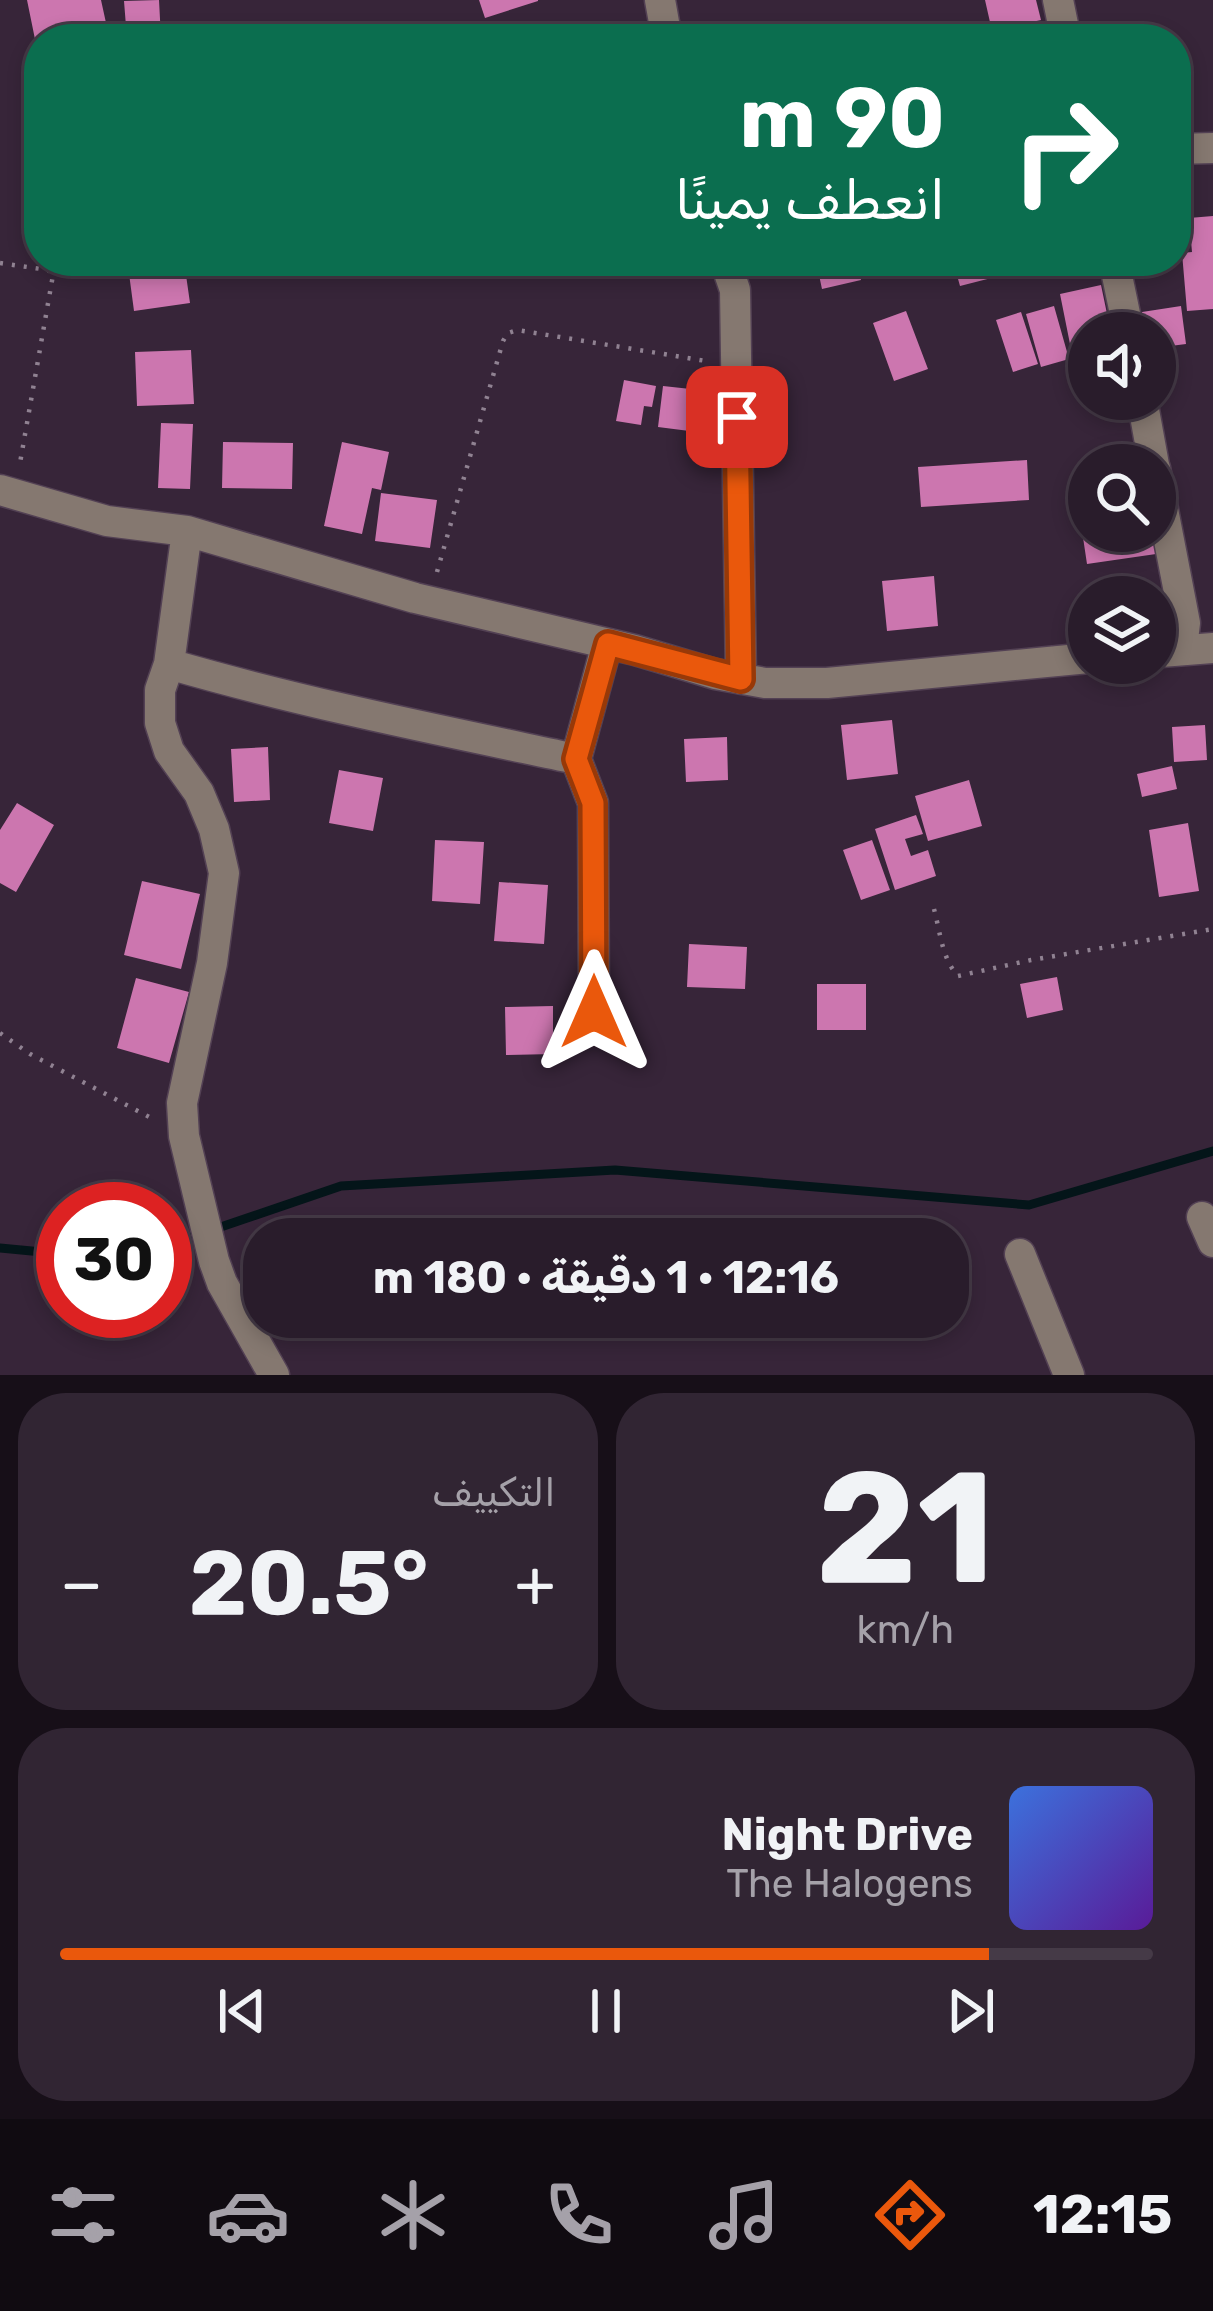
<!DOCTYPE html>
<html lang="ar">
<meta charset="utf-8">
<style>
:root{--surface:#291c2b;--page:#312533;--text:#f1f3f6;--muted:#a5a1a9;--line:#453a47;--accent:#ea580c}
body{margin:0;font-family:Rubik,"Noto Sans Arabic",sans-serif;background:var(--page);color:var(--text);direction:rtl;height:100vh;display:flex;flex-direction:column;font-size:45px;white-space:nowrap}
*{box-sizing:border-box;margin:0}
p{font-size:39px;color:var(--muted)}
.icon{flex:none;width:66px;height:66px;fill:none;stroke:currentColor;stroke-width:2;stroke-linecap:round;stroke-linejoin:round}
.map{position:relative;height:1375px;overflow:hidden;direction:ltr}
.panel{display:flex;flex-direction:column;gap:18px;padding:18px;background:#170f18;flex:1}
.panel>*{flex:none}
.guide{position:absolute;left:24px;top:24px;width:1167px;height:252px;border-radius:48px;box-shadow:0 6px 18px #0003,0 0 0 3px var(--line);direction:rtl;background:#0b6e4f;color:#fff;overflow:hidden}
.fabs{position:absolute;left:1068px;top:312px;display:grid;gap:24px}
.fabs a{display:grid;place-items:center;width:108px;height:108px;border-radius:50%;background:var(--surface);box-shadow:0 6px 18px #0003,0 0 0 3px var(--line);font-size:60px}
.speed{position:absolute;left:36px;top:1182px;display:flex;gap:24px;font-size:60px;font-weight:700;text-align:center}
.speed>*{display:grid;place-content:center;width:156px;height:156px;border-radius:50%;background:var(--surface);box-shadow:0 6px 18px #0003,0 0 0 3px var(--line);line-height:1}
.speed .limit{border:18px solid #d22;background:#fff;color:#111}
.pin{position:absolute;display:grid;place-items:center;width:102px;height:102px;color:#fff;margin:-51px;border-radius:24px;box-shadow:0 6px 18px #0006}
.me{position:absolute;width:132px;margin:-66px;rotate:0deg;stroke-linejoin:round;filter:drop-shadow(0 0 9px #0008)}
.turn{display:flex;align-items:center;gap:42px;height:252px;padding:0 48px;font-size:54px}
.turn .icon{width:156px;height:156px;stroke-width:2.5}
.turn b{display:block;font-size:84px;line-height:102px}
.big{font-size:90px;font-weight:700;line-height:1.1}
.panel .tile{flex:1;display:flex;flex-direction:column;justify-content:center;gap:18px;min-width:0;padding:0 42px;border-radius:48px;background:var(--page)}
.panel .dial{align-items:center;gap:0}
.dial b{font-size:156px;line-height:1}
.song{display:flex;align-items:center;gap:36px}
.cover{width:144px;height:144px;border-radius:18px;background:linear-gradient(135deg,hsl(220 70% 55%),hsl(270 70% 35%))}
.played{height:12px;border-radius:6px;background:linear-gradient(90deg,var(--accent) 85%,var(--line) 85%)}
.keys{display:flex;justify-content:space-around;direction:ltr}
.heat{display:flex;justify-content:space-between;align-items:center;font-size:66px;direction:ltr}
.panel .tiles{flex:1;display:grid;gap:18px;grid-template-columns:1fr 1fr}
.tile:last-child{grid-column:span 2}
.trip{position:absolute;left:243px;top:1218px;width:726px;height:120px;border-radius:48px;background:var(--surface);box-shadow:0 6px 18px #0003,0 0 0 3px var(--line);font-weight:700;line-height:120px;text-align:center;direction:rtl}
.tabs{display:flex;height:192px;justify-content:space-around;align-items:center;background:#100b11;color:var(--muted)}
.tabs .icon{width:84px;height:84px}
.tabs .selected{color:var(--accent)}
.tabs b{font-size:54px;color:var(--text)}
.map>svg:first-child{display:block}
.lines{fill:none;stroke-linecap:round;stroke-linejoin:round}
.stream{stroke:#041519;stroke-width:9}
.building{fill:#cc76af}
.minor-casing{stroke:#534154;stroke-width:33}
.path{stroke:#908292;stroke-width:4.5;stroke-dasharray:3 9;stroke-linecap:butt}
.minor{stroke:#857870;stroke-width:30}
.route-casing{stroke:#983908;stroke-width:30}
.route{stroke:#ea580c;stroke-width:21}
</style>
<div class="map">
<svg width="1213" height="1375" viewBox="0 0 1213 1375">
<rect width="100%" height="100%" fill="#372539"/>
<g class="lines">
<path class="stream" d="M165,1246L341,1186L615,1170L1029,1205L1213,1151
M0,1248L63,1254"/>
</g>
<path class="building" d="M27,0H101L108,32L73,39H39L37,49Z
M159,0L161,38L127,39L124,1Z
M479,0H538V1L485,18Z
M985,0H1036L1041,20L992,31Z
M1213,216V309L1187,311L1182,253L1192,252L1189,218Z
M165,261H184L190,303L134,311L128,266Z
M816,261H857L861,280L822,289Z
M953,261H1003L1007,274L960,286Z
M1101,285L1111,333H1089V356L1073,359L1060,294Z
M1054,306L1069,359L1041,367L1026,314Z
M1181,306L1186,344L1155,348V333H1144L1142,312Z
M906,311L928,369L894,381L873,323Z
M1021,312L1038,364L1013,372L996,320Z
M191,350L194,404L137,406L135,352Z
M624,380L656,386L652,407L644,406L641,425L616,421Z
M663,386L709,391L705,433L658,427Z
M161,423L193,424L190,489L158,488Z
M223,442L293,443L292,489L222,488Z
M342,442L389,452L381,490L372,488L362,534L324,526Z
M1027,460L1029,500L921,507L918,467Z
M381,493L437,500L430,548L375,541Z
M1089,523V531H1152L1156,554L1087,564L1081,524Z
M934,576L938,626L887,631L882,581Z
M892,720L898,774L847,780L841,725Z
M1205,725L1207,760L1174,762L1172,727Z
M727,737L728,780L686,782L684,739Z
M268,747L270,800L234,802L231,749Z
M1172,766L1177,789L1142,797L1137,774Z
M339,770L383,778L373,831L329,823Z
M969,780L982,826L928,841L915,796Z
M17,803L54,825L16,892L0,883V830Z
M916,815L923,834L905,839L911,856L928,850L936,876L895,890L875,829Z
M1188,823L1199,891L1159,897L1149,830Z
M435,840L484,842L480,904L432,901Z
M872,840L890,890L861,900L843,850Z
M142,881L200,894L181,969L124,955Z
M499,882L548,885L544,944L494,941Z
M689,944L747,947L745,989L687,987Z
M1057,977L1063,1010L1027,1018L1020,984Z
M136,978L189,992L169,1063L117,1048Z
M817,984H866V1030H817Z
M553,1006V1054L506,1055L505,1007Z"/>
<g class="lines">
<g class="minor-casing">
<path id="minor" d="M660,0L667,39
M1058,0L1066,39
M1176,149L1213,148
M725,261L735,290L741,679
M1114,261L1129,333
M1142,399L1154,465
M1155,468L1185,623L1183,640L1176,650
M0,490L107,521L187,531L415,598L635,650L715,674L765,683H827L1089,658
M187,531L169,664L160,690V723L169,751L199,793L214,829L224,873L212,963L182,1103L184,1136L214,1261L222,1283L274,1375
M1161,652L1213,648
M169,664C303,703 439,730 576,759
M594,1012L593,803L576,759L607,644
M1202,1217L1213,1242
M1020,1254L1069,1375"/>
</g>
<path class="path" d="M0,263L48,270L53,275L20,463
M437,572L503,341L508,333L517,330L706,361
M934,909C940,931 942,959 958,976L1031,960L1213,929
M0,1033L30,1054L153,1119"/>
<use href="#minor" class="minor"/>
</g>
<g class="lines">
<g class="route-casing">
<path id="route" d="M594,1012L593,803L576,759L608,644L741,679L737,417"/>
</g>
<use href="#route" class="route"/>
</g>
</svg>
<div class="fabs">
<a><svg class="icon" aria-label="sound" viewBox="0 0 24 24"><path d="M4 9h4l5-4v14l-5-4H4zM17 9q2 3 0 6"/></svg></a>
<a><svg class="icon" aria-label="search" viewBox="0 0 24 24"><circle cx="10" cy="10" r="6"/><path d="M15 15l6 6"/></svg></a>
<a><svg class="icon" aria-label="layers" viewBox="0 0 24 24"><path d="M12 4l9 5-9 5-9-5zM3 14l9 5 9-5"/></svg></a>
</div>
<div class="speed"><div class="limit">30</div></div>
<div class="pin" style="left:737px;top:417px;background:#d93025"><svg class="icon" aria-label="arrive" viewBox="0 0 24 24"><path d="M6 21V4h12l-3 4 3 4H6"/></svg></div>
<svg class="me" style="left:594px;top:1012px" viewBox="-20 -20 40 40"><path d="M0-17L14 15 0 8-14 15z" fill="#ea580c" stroke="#fff" stroke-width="4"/></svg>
<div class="trip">12:16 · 1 دقيقة · 180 m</div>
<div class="guide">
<div class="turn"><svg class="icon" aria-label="right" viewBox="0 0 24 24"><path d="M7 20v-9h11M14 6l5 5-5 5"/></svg><div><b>90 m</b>انعطف يمينًا</div></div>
</div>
</div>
<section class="panel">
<div class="tiles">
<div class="tile dial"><b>21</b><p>km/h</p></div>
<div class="tile"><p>التكييف</p>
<div class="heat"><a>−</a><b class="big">20.5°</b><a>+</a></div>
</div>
<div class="tile">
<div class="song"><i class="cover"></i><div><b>Night Drive</b><p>The Halogens</p></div></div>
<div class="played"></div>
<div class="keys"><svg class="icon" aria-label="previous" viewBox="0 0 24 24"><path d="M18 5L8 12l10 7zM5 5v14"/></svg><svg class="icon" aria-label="pause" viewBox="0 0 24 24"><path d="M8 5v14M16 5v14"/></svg><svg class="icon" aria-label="next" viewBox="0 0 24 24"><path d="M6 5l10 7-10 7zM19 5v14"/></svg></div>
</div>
</div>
</section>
<nav class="tabs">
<b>12:15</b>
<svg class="icon selected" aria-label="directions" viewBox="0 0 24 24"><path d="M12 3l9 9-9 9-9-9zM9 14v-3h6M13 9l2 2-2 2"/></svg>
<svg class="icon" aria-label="music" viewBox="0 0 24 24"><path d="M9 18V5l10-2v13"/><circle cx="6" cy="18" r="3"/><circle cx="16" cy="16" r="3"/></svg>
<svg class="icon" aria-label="phone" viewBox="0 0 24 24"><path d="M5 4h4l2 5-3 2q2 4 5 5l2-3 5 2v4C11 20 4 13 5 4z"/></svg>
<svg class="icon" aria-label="climate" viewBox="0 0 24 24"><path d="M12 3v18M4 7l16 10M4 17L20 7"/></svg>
<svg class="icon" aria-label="car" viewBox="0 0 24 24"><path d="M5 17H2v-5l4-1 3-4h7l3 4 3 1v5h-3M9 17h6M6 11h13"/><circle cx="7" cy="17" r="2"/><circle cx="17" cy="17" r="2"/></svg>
<svg class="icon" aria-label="filters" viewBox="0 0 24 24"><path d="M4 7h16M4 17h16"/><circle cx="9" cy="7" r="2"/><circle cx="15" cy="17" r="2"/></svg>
</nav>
